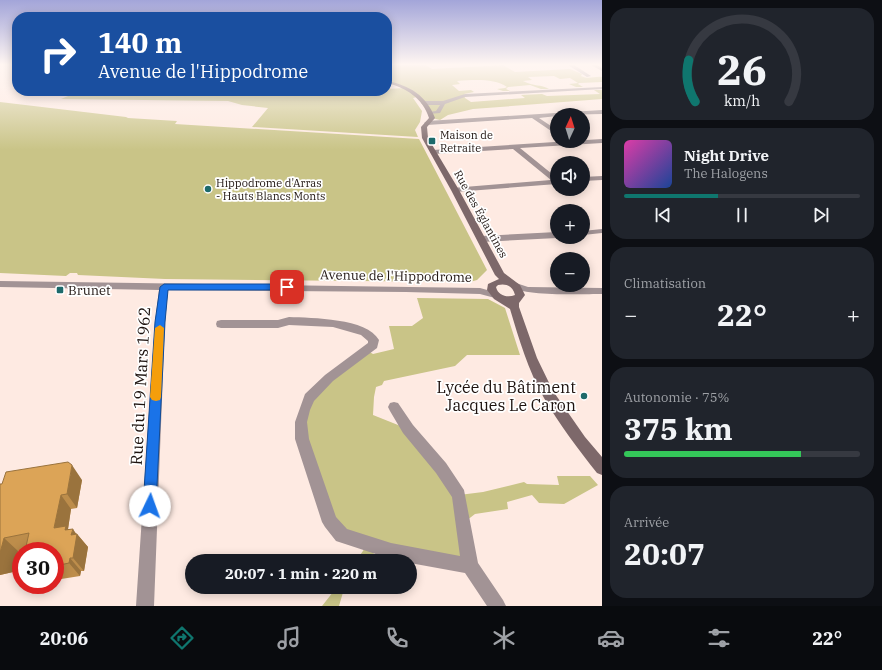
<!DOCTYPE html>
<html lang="fr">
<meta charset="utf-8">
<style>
:root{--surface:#171b24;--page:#20242c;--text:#f1f3f6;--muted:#9ea1a6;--line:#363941;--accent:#0f766e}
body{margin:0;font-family:"IBM Plex Serif",serif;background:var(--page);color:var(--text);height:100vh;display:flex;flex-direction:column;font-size:15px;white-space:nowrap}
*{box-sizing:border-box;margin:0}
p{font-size:13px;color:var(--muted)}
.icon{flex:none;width:22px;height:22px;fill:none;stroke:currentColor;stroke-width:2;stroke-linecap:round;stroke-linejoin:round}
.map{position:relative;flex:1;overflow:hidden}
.drawer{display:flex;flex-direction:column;gap:8px;padding:8px;background:#0d0f14;width:280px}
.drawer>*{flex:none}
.guide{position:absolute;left:12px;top:12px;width:380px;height:84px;border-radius:16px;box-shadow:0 2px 10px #0003;background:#1a4fa0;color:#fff;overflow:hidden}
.needle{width:26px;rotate:4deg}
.controls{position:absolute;left:550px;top:108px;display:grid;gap:8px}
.controls a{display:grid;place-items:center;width:40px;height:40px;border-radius:50%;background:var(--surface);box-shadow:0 2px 10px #0003;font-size:20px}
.speed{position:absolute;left:12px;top:542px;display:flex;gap:8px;font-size:20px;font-weight:700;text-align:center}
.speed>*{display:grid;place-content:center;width:52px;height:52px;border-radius:50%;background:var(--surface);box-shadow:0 2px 10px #0003;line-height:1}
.speed .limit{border:6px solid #d22;background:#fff;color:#111}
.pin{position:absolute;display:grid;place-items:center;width:34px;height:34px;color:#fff;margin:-17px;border-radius:8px;box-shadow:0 2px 6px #0006}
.me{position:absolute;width:44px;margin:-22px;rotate:3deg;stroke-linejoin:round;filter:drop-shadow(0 0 3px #0008)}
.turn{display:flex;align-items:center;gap:14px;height:84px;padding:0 20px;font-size:18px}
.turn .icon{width:52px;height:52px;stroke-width:2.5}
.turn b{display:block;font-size:28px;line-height:34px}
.big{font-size:30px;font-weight:800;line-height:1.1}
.drawer .widget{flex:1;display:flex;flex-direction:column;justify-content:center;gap:6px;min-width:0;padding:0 14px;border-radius:16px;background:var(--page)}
.drawer .dial{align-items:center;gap:0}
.dial svg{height:104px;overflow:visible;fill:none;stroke:var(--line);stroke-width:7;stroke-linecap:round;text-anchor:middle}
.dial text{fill:var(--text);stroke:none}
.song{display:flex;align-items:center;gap:12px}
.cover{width:48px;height:48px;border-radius:6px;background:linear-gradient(135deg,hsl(320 70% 55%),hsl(220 70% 35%))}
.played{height:4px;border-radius:2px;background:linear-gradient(90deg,var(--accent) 40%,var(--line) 40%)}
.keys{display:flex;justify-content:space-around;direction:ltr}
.heat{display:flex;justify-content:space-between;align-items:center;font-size:22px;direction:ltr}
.charge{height:6px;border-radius:3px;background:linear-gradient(90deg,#34c759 75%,var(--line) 0)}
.trip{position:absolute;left:185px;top:554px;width:232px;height:40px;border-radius:20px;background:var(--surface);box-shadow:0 2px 10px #0003;font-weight:800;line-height:40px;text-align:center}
.menu{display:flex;height:64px;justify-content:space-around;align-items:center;background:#090b0e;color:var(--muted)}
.menu .icon{width:28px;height:28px}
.menu .current{color:var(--accent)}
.menu b{font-size:18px;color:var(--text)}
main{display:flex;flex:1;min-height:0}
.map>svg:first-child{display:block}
.green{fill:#c9c487}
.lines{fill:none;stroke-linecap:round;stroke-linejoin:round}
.street{fill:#a29395;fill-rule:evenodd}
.secondary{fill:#7d686a;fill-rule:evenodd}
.wall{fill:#bd8d4b}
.shaded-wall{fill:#9a733d}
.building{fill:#dca457;stroke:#9a733d}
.route{fill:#1a73e8;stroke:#114b97}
.slow{fill:#f59e0b}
.poi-dot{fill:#1d6a6b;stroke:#fff;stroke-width:1.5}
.labels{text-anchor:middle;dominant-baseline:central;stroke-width:3.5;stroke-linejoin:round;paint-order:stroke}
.far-poi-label{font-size:11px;fill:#1e130f;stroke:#fff;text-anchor:start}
.far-street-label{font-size:11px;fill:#1e130f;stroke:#fff}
.street-label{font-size:13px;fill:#1e130f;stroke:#fff}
.poi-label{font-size:13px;fill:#1e130f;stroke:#fff;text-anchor:start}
.near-street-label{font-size:16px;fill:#1e130f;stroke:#fff}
.near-poi-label{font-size:16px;fill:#1e130f;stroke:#fff;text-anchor:end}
</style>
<main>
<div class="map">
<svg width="602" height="606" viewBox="0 0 602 606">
<rect width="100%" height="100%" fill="#feeae2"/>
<path class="green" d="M387,65H426L432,69L503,65L515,72L570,69L582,74L581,76C589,80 594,76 602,77V82L579,83L578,84L583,87H576L569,84L578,83L570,78L560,79L554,76L528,77L532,80L523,81C534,87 541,84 549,89H541L530,85L508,87L506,89L510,91H503L497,89L505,88L507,87C494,78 474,80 457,81L460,84L452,85L459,91L471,90L474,92L464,94L465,98L471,102L525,98L521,95L542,94L547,96L600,94L594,90H602V99L473,109L448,115L440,120L432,118L417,97L413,98L422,111L420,122L415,130L418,137L252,127L268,108L242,105L228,101L61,99L80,91H387V89L405,88L387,82Z
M0,102L126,117L128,118L177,121L175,124L419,139L487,270L477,280L470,282L165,279L78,275L77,273H70L66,276L0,273Z
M417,298L488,299L505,308L520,355H467L455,366L384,381L382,385L376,387L374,397L373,415L408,429L459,495L483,492L524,482L527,484L559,485L557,476H590L598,485L564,504L539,503L532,495L507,502L508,509L475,514L462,524L470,566L342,535L302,439L304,410L329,378L366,350L373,354L394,349L389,326H412L423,318Z
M365,548L373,551L375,558L373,561H356Z
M337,587H343L344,589L339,606H322Z"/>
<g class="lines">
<path class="street" d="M568,65H574L591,76L587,77Z
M591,65H597L602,68V71Z
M602,87V89L465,97L445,104L440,113L429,114V112L436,111L440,105H424L421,103L424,101H443L465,94Z
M602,110V114L557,115V116L539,118L557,130V135L532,118L427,125L424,123L427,121Z
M602,139V143L520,148L557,178V184L455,192H452V188L551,180L513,149L433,154L430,152L433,150Z
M602,176V180L583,181V177Z
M602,229V233L583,235V231Z
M557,232V237H559L557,238L482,242L478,239L482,236Z
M0,281L480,288L498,293L500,295L495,298L480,294L406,292L168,290L165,322L154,606H136L155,322L159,290L0,287Z
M516,283L528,287L602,288V294C585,294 521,297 511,286Z
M289,317C312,318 367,318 379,340L377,348L333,381L314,401L310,410L307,422L309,439L336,517L347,529L391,543L460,556L452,497L436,473L403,433L390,411L388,407L390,403L394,402L398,403L413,425L446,463L464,490L478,563L503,600L506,606H487L465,573L410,563V561L391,559L336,541L325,527L322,522L295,439V422L305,394L325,375L368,343V341L361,335L333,327L289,325L278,328H221L217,327L216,324L217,321L221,320H278Z"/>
<path class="secondary" d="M387,81C409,85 427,96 435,118L427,127L428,138L459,190L504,273L520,285L525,295L519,303V307L537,358L553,391L585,437L602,457V475L597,473C578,449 559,424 544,398C528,370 519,339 510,309L494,299L487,290L488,284L499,279L495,275L451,190L422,138L421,127L429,118C423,98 406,88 387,83ZM498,285C506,283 513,286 515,295C508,298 498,296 496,287Z"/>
</g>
<path class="wall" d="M82,480L77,508L71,509L68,529L77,534L88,547L84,571H81L80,576L55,580V551L25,550L18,551L13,572L0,575V484Z
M21,560V578L15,573Z"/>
<path class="shaded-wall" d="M72,465L82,480L77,508L67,494Z
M61,495L71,509L68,529L72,533L73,529L77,535V534L88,547L84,571L73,558L54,528Z
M4,538L18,551L13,572L0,575V553Z
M70,558L81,571L80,576L69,563Z"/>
<path class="building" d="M68,462L72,465L67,494L61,495L54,528L66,526L65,530L73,529L71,535L77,534L73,558H70L69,563L55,566V551H25L29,533L4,538L0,553V484H2L6,472Z
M19,560H21V572L15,573Z"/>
<linearGradient id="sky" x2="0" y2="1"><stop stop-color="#a3a5d9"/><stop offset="0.43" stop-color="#fff6f2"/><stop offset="1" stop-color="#fff6f2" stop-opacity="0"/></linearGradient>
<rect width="602" height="150" fill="url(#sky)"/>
<path class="route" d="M164,284H287L292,287L287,290H168L165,322L156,506L154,510L150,512L145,510L143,506L155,322L160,287Z"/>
<path class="slow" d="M160,325L164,328L161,397L160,400L156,401L152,400L150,397L155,328Z"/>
<g class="poi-dot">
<rect x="428" y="137" width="8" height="8" rx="2"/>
<circle cx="208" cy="189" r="4"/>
<rect x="56" y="286" width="8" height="8" rx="2"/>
<circle cx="584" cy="396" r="4"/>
</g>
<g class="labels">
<g class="far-poi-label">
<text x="440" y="135">Maison de<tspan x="440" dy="13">Retraite</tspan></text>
<text x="216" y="183">Hippodrome d'Arras<tspan x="216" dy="13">- Hauts Blancs Monts</tspan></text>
</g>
<g class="far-street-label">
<text transform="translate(481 214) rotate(61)">Rue des Églantines</text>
</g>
<g class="street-label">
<text transform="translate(396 276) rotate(1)">Avenue de l'Hippodrome</text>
</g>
<g class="poi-label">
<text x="68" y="290">Brunet</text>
</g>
<g class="near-street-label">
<text transform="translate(140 386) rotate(-87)">Rue du 19 Mars 1962</text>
</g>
<g class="near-poi-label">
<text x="576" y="387">Lycée du Bâtiment<tspan x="576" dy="18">Jacques Le Caron</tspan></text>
</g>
</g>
</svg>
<div class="controls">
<a><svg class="needle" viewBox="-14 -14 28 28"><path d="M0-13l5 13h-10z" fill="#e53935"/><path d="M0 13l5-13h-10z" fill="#9ea1a6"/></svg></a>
<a><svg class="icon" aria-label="sound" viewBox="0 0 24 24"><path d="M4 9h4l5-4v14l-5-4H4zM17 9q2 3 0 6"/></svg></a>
<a>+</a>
<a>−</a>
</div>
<div class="speed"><div class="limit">30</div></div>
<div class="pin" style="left:287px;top:287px;background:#d93025"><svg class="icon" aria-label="arrive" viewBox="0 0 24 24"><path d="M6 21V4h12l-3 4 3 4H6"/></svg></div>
<svg class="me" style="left:150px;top:506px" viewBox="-20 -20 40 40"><circle r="19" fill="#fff"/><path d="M0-13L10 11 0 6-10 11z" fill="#1a73e8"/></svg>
<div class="trip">20:07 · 1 min · 220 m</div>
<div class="guide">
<div class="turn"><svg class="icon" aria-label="right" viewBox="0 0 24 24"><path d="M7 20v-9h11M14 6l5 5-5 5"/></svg><div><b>140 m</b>Avenue de l'Hippodrome</div></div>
</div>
</div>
<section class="drawer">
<div class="widget dial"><svg viewBox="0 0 100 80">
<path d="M14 69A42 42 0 1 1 86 69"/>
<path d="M14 69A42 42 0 0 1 9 37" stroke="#0f766e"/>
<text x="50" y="56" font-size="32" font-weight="700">26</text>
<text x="50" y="72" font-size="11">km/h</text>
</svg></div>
<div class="widget">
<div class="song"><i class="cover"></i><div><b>Night Drive</b><p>The Halogens</p></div></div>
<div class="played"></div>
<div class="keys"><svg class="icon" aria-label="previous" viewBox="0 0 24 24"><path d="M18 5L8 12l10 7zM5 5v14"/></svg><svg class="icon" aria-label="pause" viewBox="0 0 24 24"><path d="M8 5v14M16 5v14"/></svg><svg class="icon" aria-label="next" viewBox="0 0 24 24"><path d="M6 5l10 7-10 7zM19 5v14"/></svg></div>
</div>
<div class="widget"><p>Climatisation</p>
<div class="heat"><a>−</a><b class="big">22°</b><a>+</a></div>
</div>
<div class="widget"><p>Autonomie · 75%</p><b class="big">375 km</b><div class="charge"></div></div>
<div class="widget"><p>Arrivée</p><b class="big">20:07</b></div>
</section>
</main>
<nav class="menu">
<b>20:06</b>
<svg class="icon current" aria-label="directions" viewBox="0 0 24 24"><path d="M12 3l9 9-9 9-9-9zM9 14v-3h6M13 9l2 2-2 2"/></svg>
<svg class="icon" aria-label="music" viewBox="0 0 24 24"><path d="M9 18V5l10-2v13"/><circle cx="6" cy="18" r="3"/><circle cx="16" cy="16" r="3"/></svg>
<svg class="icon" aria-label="phone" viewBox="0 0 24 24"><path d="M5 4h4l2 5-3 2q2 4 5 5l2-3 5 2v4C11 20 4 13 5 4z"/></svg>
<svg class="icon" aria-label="climate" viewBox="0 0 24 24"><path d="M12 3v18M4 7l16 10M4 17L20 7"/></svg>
<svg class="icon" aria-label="car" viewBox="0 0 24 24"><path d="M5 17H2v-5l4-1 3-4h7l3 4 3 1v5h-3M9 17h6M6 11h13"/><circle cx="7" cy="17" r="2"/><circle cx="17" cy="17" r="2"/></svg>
<svg class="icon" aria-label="filters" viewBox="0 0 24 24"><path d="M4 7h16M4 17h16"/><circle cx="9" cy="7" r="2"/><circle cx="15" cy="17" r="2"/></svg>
<b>22°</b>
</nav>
